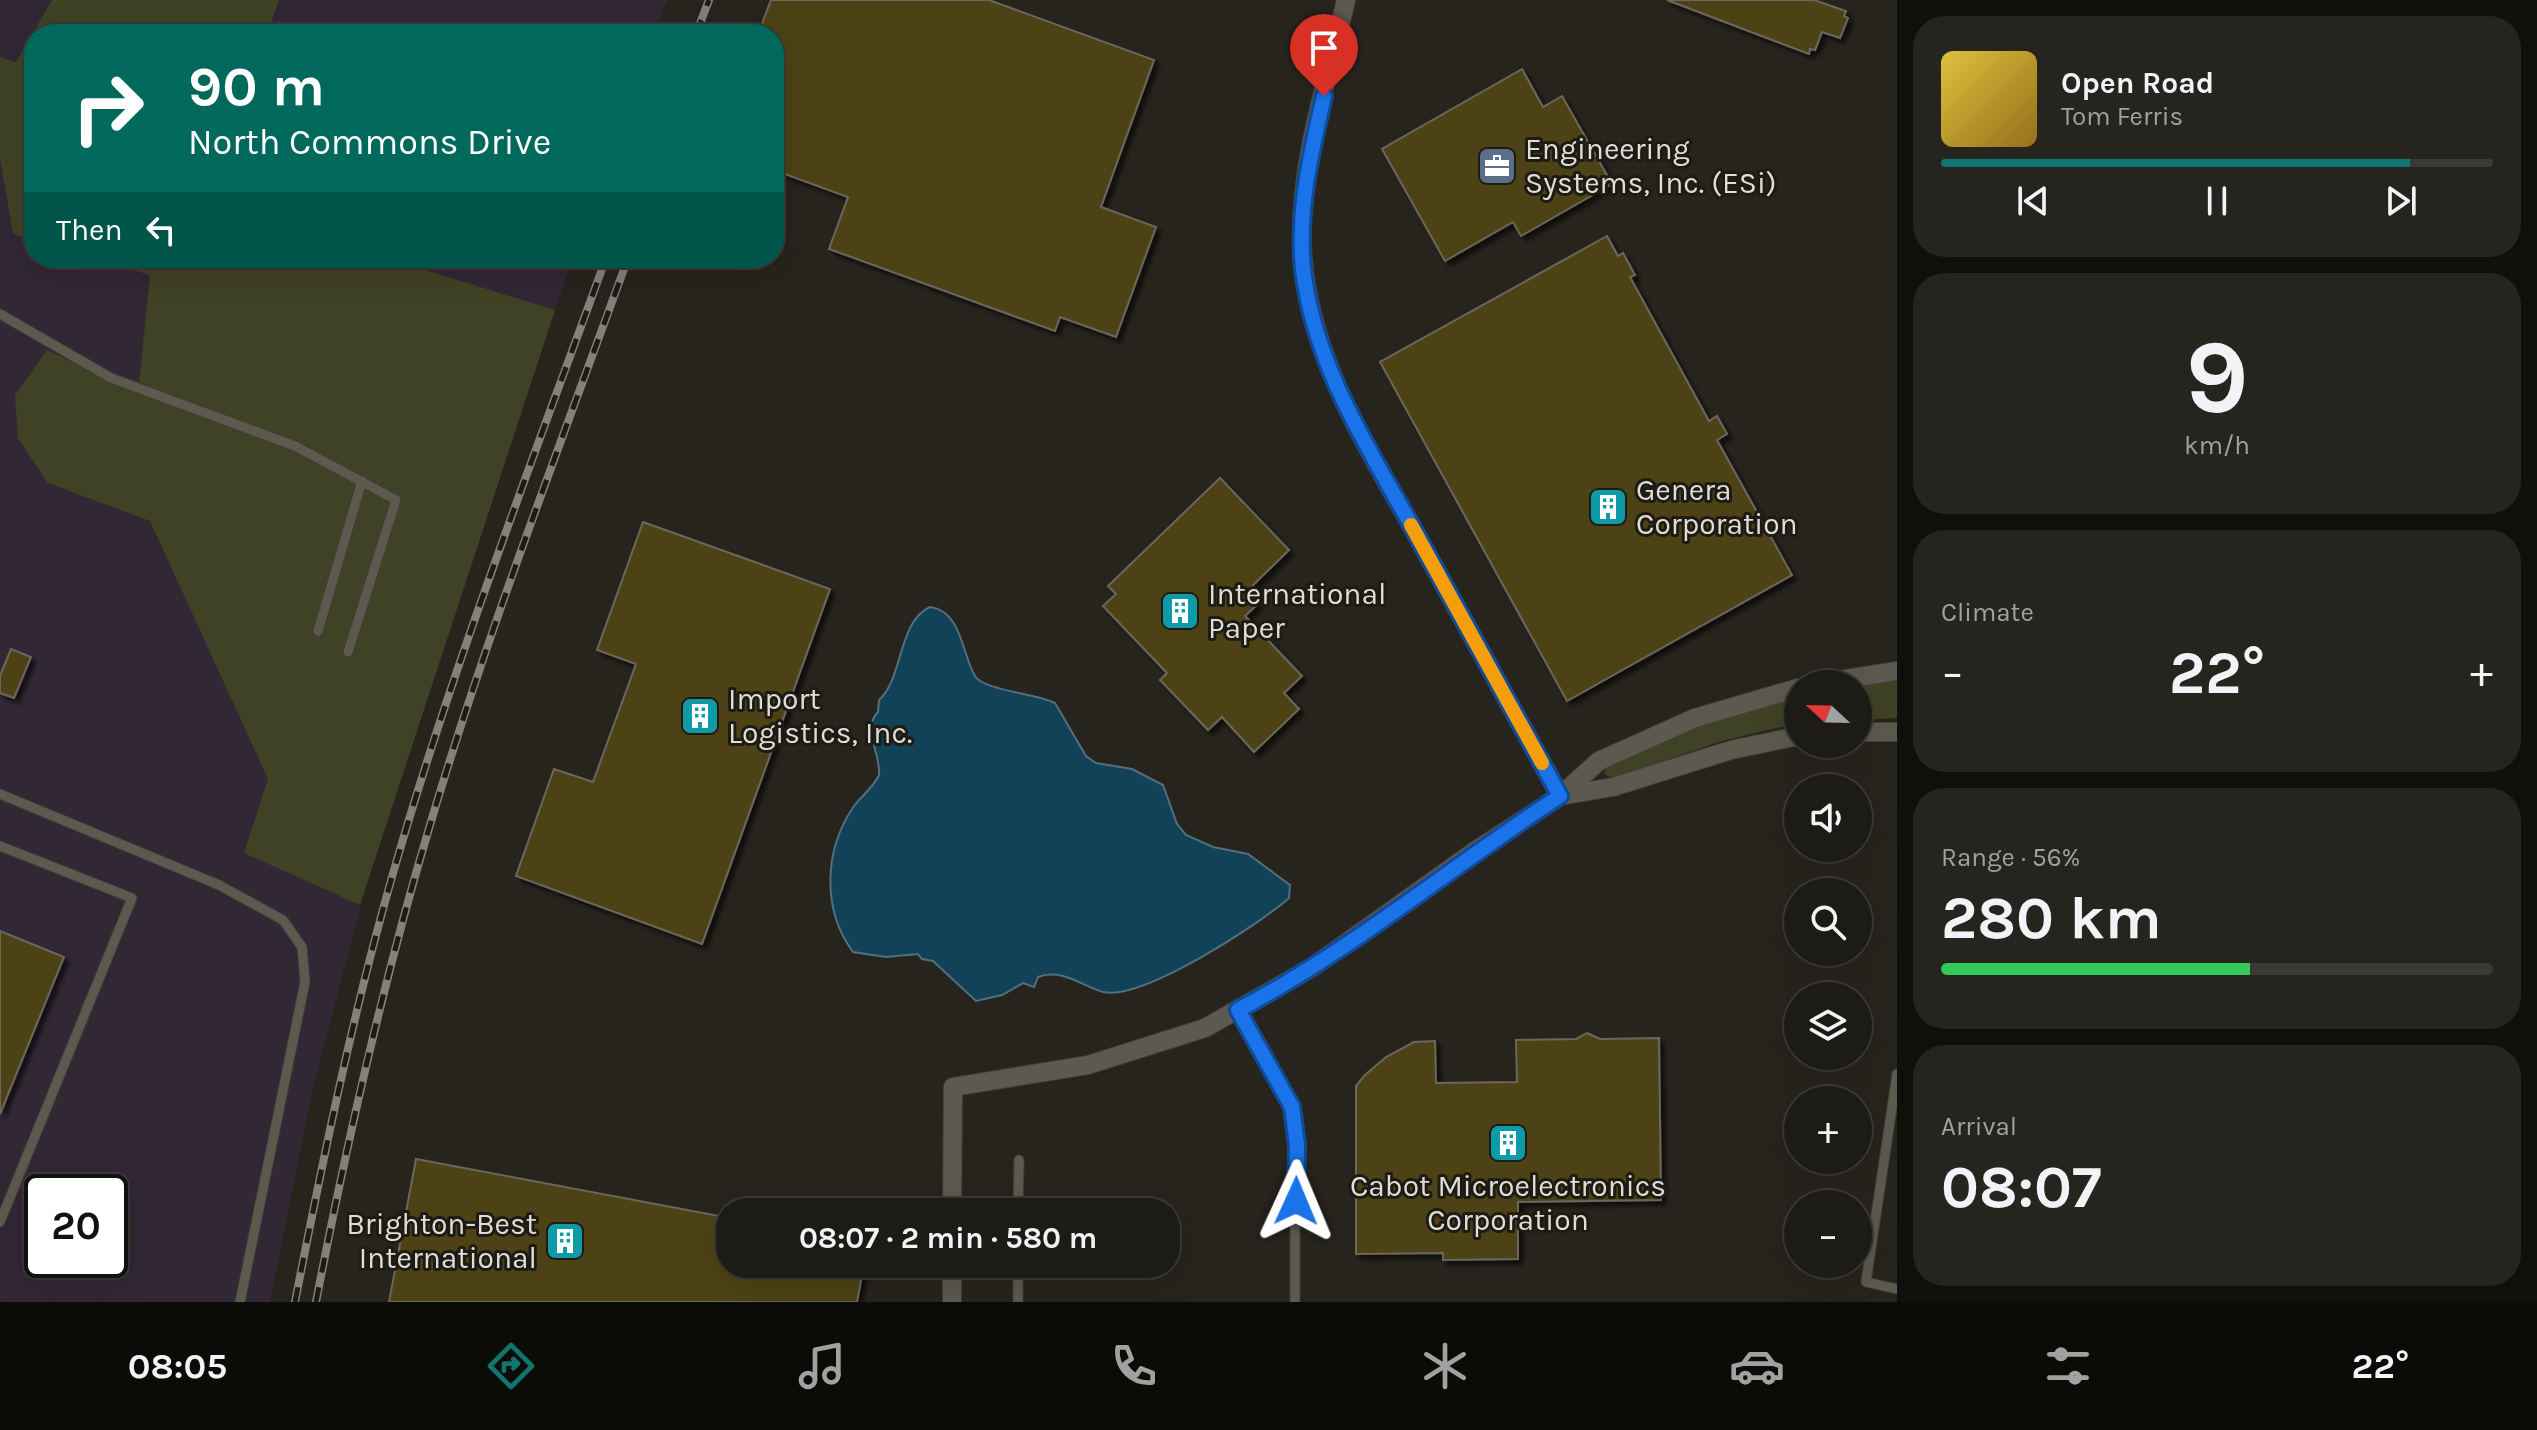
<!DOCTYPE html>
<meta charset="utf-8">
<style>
:root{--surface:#1c1b15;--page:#25241e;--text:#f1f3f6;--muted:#a0a1a0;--line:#3a3934;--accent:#0f766e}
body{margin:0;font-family:Karla,sans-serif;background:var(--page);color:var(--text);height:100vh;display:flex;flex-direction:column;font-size:30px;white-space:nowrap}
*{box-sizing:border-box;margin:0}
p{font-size:26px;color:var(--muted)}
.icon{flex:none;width:44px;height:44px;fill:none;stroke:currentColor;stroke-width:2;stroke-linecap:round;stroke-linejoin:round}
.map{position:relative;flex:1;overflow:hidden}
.sheet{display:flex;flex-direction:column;gap:16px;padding:16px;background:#0f0f0c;width:640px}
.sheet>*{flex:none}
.banner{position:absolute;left:24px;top:24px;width:760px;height:244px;border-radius:32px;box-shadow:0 8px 32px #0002,0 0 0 2px var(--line);background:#00695c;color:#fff;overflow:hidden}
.needle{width:52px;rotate:292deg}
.controls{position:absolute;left:1784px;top:670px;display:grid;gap:16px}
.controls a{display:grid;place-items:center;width:88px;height:88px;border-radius:50%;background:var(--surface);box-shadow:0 8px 32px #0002,0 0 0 2px var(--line);font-size:40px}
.speed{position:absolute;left:24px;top:1174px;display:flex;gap:16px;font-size:40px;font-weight:700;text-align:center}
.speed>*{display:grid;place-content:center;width:104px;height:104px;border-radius:50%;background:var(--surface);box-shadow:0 8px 32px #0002,0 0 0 2px var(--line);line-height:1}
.speed .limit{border:4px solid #111;border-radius:12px;background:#fff;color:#111}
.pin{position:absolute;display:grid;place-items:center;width:68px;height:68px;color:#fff;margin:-82px -34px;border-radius:50% 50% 50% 0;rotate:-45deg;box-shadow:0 0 8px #0007}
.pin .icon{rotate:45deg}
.me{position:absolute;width:88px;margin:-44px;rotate:1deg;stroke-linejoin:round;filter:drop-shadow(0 0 6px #0008)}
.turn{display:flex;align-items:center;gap:28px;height:168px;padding:0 32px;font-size:36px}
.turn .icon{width:104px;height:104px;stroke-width:2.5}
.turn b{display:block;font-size:56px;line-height:68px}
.then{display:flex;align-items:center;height:76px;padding:0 32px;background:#0003;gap:16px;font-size:30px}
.big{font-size:60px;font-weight:700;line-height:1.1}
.sheet .tile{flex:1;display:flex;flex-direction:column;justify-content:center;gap:12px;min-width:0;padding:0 28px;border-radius:32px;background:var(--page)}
.sheet .dial{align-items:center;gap:0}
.dial b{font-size:104px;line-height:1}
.song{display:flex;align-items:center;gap:24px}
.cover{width:96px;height:96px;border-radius:12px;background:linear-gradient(135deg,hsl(50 70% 55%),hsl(40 70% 35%))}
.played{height:8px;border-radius:4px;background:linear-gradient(90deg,var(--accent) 85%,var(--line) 85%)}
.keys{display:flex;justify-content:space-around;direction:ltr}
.heat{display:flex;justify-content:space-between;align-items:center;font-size:44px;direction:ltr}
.charge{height:12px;border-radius:6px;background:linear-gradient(90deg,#34c759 56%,var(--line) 0)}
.trip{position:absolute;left:716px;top:1198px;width:464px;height:80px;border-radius:32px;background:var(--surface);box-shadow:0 8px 32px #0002,0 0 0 2px var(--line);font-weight:700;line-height:80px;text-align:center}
.tabs{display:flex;height:128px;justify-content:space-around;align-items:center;background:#0b0b08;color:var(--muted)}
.tabs .icon{width:56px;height:56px}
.tabs .active{color:var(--accent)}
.tabs b{font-size:36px;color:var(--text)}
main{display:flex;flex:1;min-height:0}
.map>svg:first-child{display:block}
.industrial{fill:#322735;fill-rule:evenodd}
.green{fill:#404225}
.water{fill:#124257;stroke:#50707e;stroke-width:2}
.building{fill:#4d4218;stroke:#69675d;stroke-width:2;filter:url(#shadow)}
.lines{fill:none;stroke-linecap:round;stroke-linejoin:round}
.service-casing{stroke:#413f38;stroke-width:11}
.minor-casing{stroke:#413f38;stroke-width:20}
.service{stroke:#5c594f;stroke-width:9}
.minor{stroke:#5c594f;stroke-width:18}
.rail-casing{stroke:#83817a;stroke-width:8}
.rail{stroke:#1d1b12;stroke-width:5;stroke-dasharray:15;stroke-linecap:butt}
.route-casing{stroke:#114b97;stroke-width:20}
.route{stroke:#1a73e8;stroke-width:14}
.slow{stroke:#f59e0b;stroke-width:14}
.labels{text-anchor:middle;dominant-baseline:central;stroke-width:6;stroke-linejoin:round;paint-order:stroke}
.poi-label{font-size:30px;fill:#dfddd8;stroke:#1d1b12;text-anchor:start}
</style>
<main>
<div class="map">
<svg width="1897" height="1302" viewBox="0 0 1897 1302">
<defs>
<filter id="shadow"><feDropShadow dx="4.5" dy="4.5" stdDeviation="2" flood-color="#0009"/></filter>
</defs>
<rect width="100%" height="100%" fill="#26241c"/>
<path class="industrial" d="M0,0H667L655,34H34V258H573L386,810L313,1088L270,1302H0ZM42,1192H110V1260H42Z"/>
<path class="green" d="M52,0H279L267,34H34V241L13,234L0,159V57L16,62Z
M93,258H386L555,310L360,905L244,853L268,779L150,521L48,483L18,438L15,395L47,350L138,394L150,275Z
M1897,680V718L1858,720V685Z
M1798,697V723L1722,741L1612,778L1604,774L1607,765L1685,731Z"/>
<path class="water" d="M930,607C962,611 962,655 975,676C983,690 1034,693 1055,703L1086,756L1096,763L1132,769L1163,785L1177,824L1186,835L1213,847L1248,854L1290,885L1289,898C1260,924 1142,1001 1103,992C1082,986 1062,968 1038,977L1034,987L1023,983L1002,995L976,1001L933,961L922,959L918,954L886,957L853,952C822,910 824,852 852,809C860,796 873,789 879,775C881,753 861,729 878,712L879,700C903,679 898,621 930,607Z"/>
<path class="building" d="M771,0H989L1154,60L1101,207L1156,227L1116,337L1060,317L1055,331L829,249L848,197L774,170V34H758Z
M1667,0H1814L1846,11L1844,16L1848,18L1840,38L1822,32L1815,50L1810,49L1809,54Z
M1522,69L1543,107L1562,96L1612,184L1521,236L1513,222L1445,261L1382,149Z
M1607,236L1618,256L1623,253L1635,275L1630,277L1709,421L1717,416L1727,434L1717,440L1792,575L1567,701L1380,362Z
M1220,478L1289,550L1246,592L1258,604L1245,616L1302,676L1284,693L1299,709L1254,752L1222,717L1208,730L1160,680L1167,673L1103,606L1116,594L1108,586Z
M643,522L830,589L702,944L516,876L554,769L593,782L636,664L597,650Z
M11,649L31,657L14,698L0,693V676Z
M0,931L64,957L0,1114Z
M1587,1033L1600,1039L1659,1038L1661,1200L1518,1202V1259L1443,1260V1253L1356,1254V1086L1365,1075L1386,1057L1414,1042L1435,1041L1436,1083L1517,1082L1516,1040L1576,1039Z
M416,1159L730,1218V1264H864L857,1302H389Z"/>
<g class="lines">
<g class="service-casing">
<path id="service" d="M0,314L111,378L295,446L396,500L348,652
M318,631L362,481
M0,794L219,885L283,920L302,947L305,982L240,1302
M0,846L132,898L0,1222
M1238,1010L1284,1090L1295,1120V1302
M1897,1074L1866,1282L1897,1289
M1018,1212L1019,1160
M952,1267L1018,1265V1302"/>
</g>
<g class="minor-casing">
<path id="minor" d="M1346,0C1328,79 1299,163 1302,244C1306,356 1370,451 1422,545C1468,629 1514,712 1560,796
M1815,684L1897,671
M1858,732H1897
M1560,796L1613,787L1731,750L1798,736
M952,1212L953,1087L1088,1065L1205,1028L1311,968L1475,851L1560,796L1599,761L1695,718L1798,688
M952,1302V1264"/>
</g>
<use href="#service" class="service"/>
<use href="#minor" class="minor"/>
<g class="rail-casing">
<path id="rail" d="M696,34L709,0
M295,1302C323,1159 352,1017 392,877C452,667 532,463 606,258
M316,1302C347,1141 383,982 430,825C487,633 560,446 628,258"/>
</g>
<use href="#rail" class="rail"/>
</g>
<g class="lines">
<g class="route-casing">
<path id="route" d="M1296,1201L1297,1145L1292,1107L1238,1010C1352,950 1452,866 1560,796C1511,707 1462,618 1414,530C1368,447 1314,365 1303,269C1297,210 1311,153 1324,96"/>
</g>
<use href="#route" class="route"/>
<path class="slow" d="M1411,525L1542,763"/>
</g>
<defs>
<g id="office-square" transform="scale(2)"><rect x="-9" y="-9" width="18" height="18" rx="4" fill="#5c6f8a" stroke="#1d1b12"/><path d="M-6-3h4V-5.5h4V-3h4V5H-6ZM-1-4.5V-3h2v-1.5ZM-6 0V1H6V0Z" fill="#fff"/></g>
<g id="building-square" transform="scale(2)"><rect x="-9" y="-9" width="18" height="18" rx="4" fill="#0f9aa8" stroke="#1d1b12"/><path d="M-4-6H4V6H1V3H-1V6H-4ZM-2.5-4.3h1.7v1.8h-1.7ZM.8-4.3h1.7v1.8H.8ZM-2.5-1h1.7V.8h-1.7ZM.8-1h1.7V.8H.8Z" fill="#fff"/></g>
</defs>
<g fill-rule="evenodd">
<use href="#office-square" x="1497" y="166"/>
<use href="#building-square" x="1608" y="507"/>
<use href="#building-square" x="1180" y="611"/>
<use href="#building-square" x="700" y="716"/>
<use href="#building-square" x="1508" y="1143"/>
<use href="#building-square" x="565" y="1241"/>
</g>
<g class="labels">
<g class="poi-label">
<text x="1525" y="149">Engineering<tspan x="1525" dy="34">Systems, Inc. (ESi)</tspan></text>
<text x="1636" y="490">Genera<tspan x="1636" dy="34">Corporation</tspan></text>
<text x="1208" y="594">International<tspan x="1208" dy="34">Paper</tspan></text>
<text x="728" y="699">Import<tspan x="728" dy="34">Logistics, Inc.</tspan></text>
<text x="1508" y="1186" text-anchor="middle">Cabot Microelectronics<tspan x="1508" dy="34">Corporation</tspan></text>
<text x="537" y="1224" text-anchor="end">Brighton-Best<tspan x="537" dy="34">International</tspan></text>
</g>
</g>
</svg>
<div class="controls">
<a><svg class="needle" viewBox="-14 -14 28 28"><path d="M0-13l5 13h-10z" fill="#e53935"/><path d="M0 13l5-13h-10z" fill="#a0a1a0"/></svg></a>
<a><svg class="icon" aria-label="sound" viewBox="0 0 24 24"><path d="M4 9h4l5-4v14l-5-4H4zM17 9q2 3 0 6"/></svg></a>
<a><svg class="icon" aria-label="search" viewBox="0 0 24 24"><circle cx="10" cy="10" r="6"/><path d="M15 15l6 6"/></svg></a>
<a><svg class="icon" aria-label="layers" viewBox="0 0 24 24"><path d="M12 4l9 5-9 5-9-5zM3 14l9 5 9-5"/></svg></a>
<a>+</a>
<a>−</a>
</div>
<div class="speed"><div class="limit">20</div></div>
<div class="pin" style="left:1324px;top:96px;background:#d93025"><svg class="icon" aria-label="arrive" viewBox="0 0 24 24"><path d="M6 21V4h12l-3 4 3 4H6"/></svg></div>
<svg class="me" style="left:1296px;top:1201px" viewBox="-20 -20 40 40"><path d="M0-17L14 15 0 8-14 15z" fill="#1a73e8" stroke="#fff" stroke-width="4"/></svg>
<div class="trip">08:07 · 2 min · 580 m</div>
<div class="banner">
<div class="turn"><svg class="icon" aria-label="right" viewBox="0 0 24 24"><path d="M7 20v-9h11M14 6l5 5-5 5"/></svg><div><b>90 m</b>North Commons Drive</div></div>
<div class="then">Then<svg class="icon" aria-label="left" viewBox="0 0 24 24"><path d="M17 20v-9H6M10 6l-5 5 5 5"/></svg></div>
</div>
</div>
<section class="sheet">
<div class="tile">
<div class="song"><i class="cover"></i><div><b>Open Road</b><p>Tom Ferris</p></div></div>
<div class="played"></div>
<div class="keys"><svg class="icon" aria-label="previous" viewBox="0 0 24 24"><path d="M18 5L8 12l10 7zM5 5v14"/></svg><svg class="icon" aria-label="pause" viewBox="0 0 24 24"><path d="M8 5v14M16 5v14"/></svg><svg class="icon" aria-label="next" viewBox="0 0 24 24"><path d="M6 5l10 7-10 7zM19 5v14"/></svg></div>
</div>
<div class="tile dial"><b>9</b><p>km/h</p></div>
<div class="tile"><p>Climate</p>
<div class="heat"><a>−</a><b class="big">22°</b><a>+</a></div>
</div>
<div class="tile"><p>Range · 56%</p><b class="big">280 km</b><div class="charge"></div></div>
<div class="tile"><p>Arrival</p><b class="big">08:07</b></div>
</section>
</main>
<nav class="tabs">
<b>08:05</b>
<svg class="icon active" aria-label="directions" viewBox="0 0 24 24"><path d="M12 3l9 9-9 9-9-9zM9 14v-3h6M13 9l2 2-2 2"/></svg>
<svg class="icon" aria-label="music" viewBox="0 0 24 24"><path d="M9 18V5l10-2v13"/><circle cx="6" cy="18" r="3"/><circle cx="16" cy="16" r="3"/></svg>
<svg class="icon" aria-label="phone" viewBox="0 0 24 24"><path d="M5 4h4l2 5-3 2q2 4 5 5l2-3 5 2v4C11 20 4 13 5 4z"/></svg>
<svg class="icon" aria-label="climate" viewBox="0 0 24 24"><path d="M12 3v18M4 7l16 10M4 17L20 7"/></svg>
<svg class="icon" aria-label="car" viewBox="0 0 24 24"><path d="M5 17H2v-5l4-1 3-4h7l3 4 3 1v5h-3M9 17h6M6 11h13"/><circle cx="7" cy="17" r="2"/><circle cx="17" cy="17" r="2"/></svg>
<svg class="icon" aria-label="filters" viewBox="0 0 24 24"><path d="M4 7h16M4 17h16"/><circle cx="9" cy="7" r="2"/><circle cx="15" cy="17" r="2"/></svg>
<b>22°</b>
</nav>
